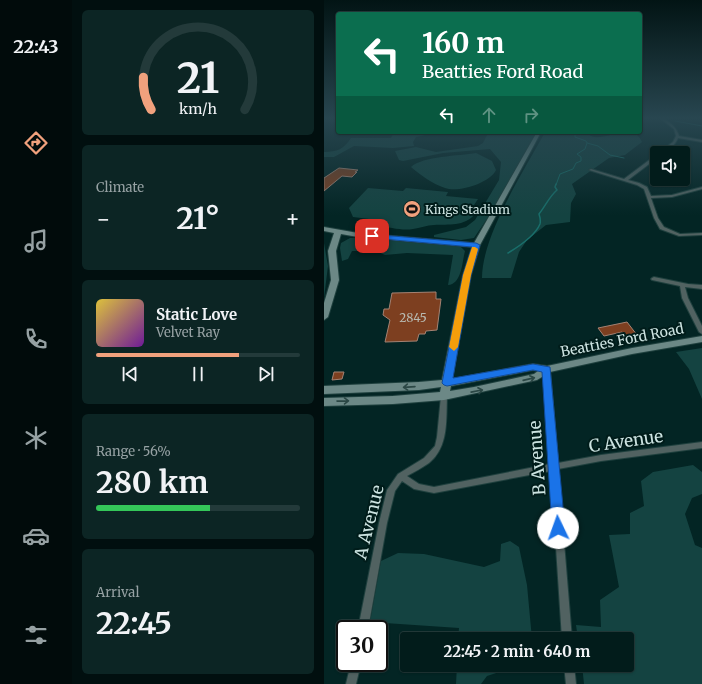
<!DOCTYPE html>
<meta charset="utf-8">
<style>
:root{--surface:#021c1b;--page:#0c2524;--text:#f1f3f6;--muted:#96a1a3;--line:#233a3a;--accent:#f1a17d}
body{margin:0;font-family:Merriweather,serif;background:var(--page);color:var(--text);height:100vh;display:flex;flex-direction:column;font-size:15px;white-space:nowrap}
*{box-sizing:border-box;margin:0}
p{font-size:13px;color:var(--muted)}
.icon{flex:none;width:22px;height:22px;fill:none;stroke:currentColor;stroke-width:2;stroke-linecap:round;stroke-linejoin:round}
.map{position:relative;flex:1;overflow:hidden}
.drawer{display:flex;flex-direction:column;gap:10px;padding:10px;background:#010f0f;width:252px}
.drawer>*{flex:none}
.hud{position:absolute;left:12px;top:12px;width:306px;height:122px;border-radius:4px;box-shadow:0 1px 3px #0004,0 0 0 1px var(--line);background:#0b6e4f;color:#fff;overflow:hidden}
.buttons{position:absolute;left:326px;top:146px;display:grid;gap:8px}
.buttons a{display:grid;place-items:center;width:40px;height:40px;border-radius:4px;background:var(--surface);box-shadow:0 1px 3px #0004,0 0 0 1px var(--line);font-size:20px}
.speed{position:absolute;left:12px;top:620px;display:flex;gap:8px;font-size:20px;font-weight:700;text-align:center}
.speed>*{display:grid;place-content:center;width:52px;height:52px;border-radius:50%;background:var(--surface);box-shadow:0 1px 3px #0004,0 0 0 1px var(--line);line-height:1}
.speed .limit{border:2px solid #111;border-radius:6px;background:#fff;color:#111}
.pin{position:absolute;display:grid;place-items:center;width:34px;height:34px;color:#fff;margin:-17px;border-radius:8px;box-shadow:0 2px 6px #0006}
.me{position:absolute;width:44px;margin:-22px;rotate:357deg;stroke-linejoin:round;filter:drop-shadow(0 0 3px #0008)}
.turn{display:flex;align-items:center;gap:14px;height:84px;padding:0 20px;font-size:18px}
.turn .icon{width:52px;height:52px;stroke-width:2.5}
.turn b{display:block;font-size:28px;line-height:34px}
.lanes{display:flex;align-items:center;height:38px;padding:0 20px;background:#0003;justify-content:center;gap:20px;direction:ltr}
.lanes .off{opacity:.35}
.big{font-size:30px;font-weight:700;line-height:1.1}
.drawer .card{flex:1;display:flex;flex-direction:column;justify-content:center;gap:6px;min-width:0;padding:0 14px;border-radius:6px;background:var(--page)}
.drawer .dial{align-items:center;gap:0}
.dial svg{height:104px;overflow:visible;fill:none;stroke:var(--line);stroke-width:7;stroke-linecap:round;text-anchor:middle}
.dial text{fill:var(--text);stroke:none}
.song{display:flex;align-items:center;gap:12px}
.cover{width:48px;height:48px;border-radius:6px;background:linear-gradient(135deg,hsl(50 70% 55%),hsl(280 70% 35%))}
.played{height:4px;border-radius:2px;background:linear-gradient(90deg,var(--accent) 70%,var(--line) 70%)}
.keys{display:flex;justify-content:space-around;direction:ltr}
.heat{display:flex;justify-content:space-between;align-items:center;font-size:22px;direction:ltr}
.charge{height:6px;border-radius:3px;background:linear-gradient(90deg,#34c759 56%,var(--line) 0)}
.trip{position:absolute;left:76px;top:632px;width:234px;height:40px;border-radius:4px;background:var(--surface);box-shadow:0 1px 3px #0004,0 0 0 1px var(--line);font-weight:700;line-height:40px;text-align:center}
main{display:flex;flex:1;min-height:0}
.menu{display:flex;flex-direction:column;width:72px;justify-content:space-around;align-items:center;background:#010b0b;color:var(--muted)}
.menu .icon{width:28px;height:28px}
.menu .current{color:var(--accent)}
.menu b{font-size:18px;color:var(--text)}
.map>svg:first-child{display:block}
.green{fill:#144341}
.lines{fill:none;stroke-linecap:round;stroke-linejoin:round}
.stream-far1{stroke:#196e6a;stroke-width:1}
.stream{stroke:#196e6a;stroke-width:1.5}
.building{fill:#7d3f20;stroke:#a48273}
.street-casing{stroke:#1f403e;stroke-width:2}
.secondary-casing{stroke:#1f403e;stroke-width:2}
.street{fill:#516261;fill-rule:evenodd}
.secondary{fill:#6c8886;fill-rule:evenodd}
.oneway{stroke:#2b4745}
.route{fill:#1a73e8;stroke:#114b97}
.slow{fill:#f59e0b}
.labels{text-anchor:middle;dominant-baseline:central;stroke-width:4;stroke-linejoin:round;paint-order:stroke}
.far-poi-label{font-size:12px;fill:#cce3e1;stroke:#001c1a;text-anchor:start}
.number-label{font-size:12px;fill:#b8bab1}
.street-label{font-size:14px;fill:#cce3e1;stroke:#001c1a}
.near-street-label{font-size:17px;fill:#cce3e1;stroke:#001c1a}
</style>
<main>
<nav class="menu">
<b>22:43</b>
<svg class="icon current" aria-label="directions" viewBox="0 0 24 24"><path d="M12 3l9 9-9 9-9-9zM9 14v-3h6M13 9l2 2-2 2"/></svg>
<svg class="icon" aria-label="music" viewBox="0 0 24 24"><path d="M9 18V5l10-2v13"/><circle cx="6" cy="18" r="3"/><circle cx="16" cy="16" r="3"/></svg>
<svg class="icon" aria-label="phone" viewBox="0 0 24 24"><path d="M5 4h4l2 5-3 2q2 4 5 5l2-3 5 2v4C11 20 4 13 5 4z"/></svg>
<svg class="icon" aria-label="climate" viewBox="0 0 24 24"><path d="M12 3v18M4 7l16 10M4 17L20 7"/></svg>
<svg class="icon" aria-label="car" viewBox="0 0 24 24"><path d="M5 17H2v-5l4-1 3-4h7l3 4 3 1v5h-3M9 17h6M6 11h13"/><circle cx="7" cy="17" r="2"/><circle cx="17" cy="17" r="2"/></svg>
<svg class="icon" aria-label="filters" viewBox="0 0 24 24"><path d="M4 7h16M4 17h16"/><circle cx="9" cy="7" r="2"/><circle cx="15" cy="17" r="2"/></svg>
</nav>
<section class="drawer">
<div class="card dial"><svg viewBox="0 0 100 80">
<path d="M14 69A42 42 0 1 1 86 69"/>
<path d="M14 69A42 42 0 0 1 8 44" stroke="#f1a17d"/>
<text x="50" y="56" font-size="32" font-weight="700">21</text>
<text x="50" y="72" font-size="11">km/h</text>
</svg></div>
<div class="card"><p>Climate</p>
<div class="heat"><a>−</a><b class="big">21°</b><a>+</a></div>
</div>
<div class="card">
<div class="song"><i class="cover"></i><div><b>Static Love</b><p>Velvet Ray</p></div></div>
<div class="played"></div>
<div class="keys"><svg class="icon" aria-label="previous" viewBox="0 0 24 24"><path d="M18 5L8 12l10 7zM5 5v14"/></svg><svg class="icon" aria-label="pause" viewBox="0 0 24 24"><path d="M8 5v14M16 5v14"/></svg><svg class="icon" aria-label="next" viewBox="0 0 24 24"><path d="M6 5l10 7-10 7zM19 5v14"/></svg></div>
</div>
<div class="card"><p>Range · 56%</p><b class="big">280 km</b><div class="charge"></div></div>
<div class="card"><p>Arrival</p><b class="big">22:45</b></div>
</section>
<div class="map">
<svg width="378" height="684" viewBox="0 0 378 684">
<rect width="100%" height="100%" fill="#032524"/>
<path class="green" d="M70,132H116L92,137L89,142L90,146L69,148L30,146L10,157H0V152C13,152 20,149 27,138H67Z
M156,132H213L169,210L150,238L137,240L110,237V235L142,227L151,220L175,180L177,162L166,149L119,153L79,161L75,160L71,151L92,147L112,152L154,146L159,143L163,135Z
M221,132C233,132 247,130 259,132C263,133 266,136 270,137C285,140 308,120 318,142L301,155L285,158L248,184L252,194L247,203L246,222L222,225L203,240L195,252L187,278H158C158,235 200,171 221,132Z
M152,153L168,161L172,170C166,183 134,193 121,188C109,184 96,175 87,167C99,156 135,156 152,153Z
M44,188L79,191L82,188L124,192L122,196L154,199L150,205L152,209L151,214C140,227 125,224 110,225C103,225 96,228 89,229C78,231 65,227 55,226L53,220L29,217L25,208Z
M26,238H38L136,246L141,251C138,262 138,284 124,285L129,255L83,253L61,255L52,251H28L24,259L18,261L16,248L17,243Z
M0,243L4,266L0,298Z
M378,348V399L365,369L352,352Z
M369,465L378,472V494L368,498L361,514L371,545L378,548V684H260L258,665H303V639H254L252,625L277,627L276,600L295,587L285,535L306,534V513L320,506L317,481L329,472Z
M186,541L195,547L203,585L208,639H134L135,628L46,622L57,561L74,553L100,554L160,567L176,561L177,544Z
M133,665H197L163,676L157,684H132Z"/>
<g class="lines">
<path class="stream-far1" d="M316,120H319
M351,121L378,126
M248,132L251,134V137L262,141L263,143L274,146L286,155L300,158
M232,185L236,174L249,169L252,163L257,161V157L253,154L261,149L263,143"/>
<path class="stream" d="M184,253C194,247 211,236 216,224C217,220 216,217 215,214C222,205 225,197 233,190L231,187L232,184"/>
</g>
<path class="building" d="M15,168L34,170L31,172H33L28,177L18,176L0,191V178Z
M112,292V299H117L113,330L102,331L101,334H95L93,341L61,342L66,320L59,315L60,309H65L68,293Z
M303,322L313,335L302,337L298,332L280,336L274,328Z
M10,372H20L18,379L8,380Z"/>
<g class="lines">
<g class="street-casing">
<path id="street" d="M337,119C346,120 353,129 355,136L378,140V142L354,138C351,145 343,153 335,153L349,142L352,136L350,129Z
M332,155H333V158L304,180L315,183L323,187L327,196L348,195L378,187V189L348,197L327,198L334,218L340,227L356,234L378,233V235L355,236L336,229L330,218L320,189L313,185L265,170L267,169L300,179Z
M330,277L364,284L378,285V289L361,287L364,298L378,326V334L375,332L358,298L356,286L328,280L327,279L328,278Z
M221,367H225L226,369L234,463L277,455L378,442V448L277,461L234,469L248,639H238L227,471L110,493L90,489L78,481L71,491L63,523L44,629H34L55,523L63,490L74,474L100,458L111,446L113,437L117,396L118,394H122L123,396C122,419 125,447 105,463C98,468 90,472 83,476L95,484L110,487L226,464L220,369Z
M27,663H37L32,684H22Z
M240,665H250L252,684H242Z"/>
</g>
<g class="secondary-casing">
<path id="secondary" d="M213,132H217L156,245L147,275L128,379L209,364L223,366L308,348L378,336V342L308,354L226,372L213,380L120,400L69,404L0,406V398L69,396L116,392L117,387L95,390L0,394V386L95,382L118,380L139,275L148,247L34,237L17,234L12,251L15,280L4,317L0,320V303L7,280L4,251L10,233L0,231V227L34,233L150,243ZM209,370L214,371L210,374L150,387L126,391L127,386Z"/>
</g>
<use href="#street" class="street"/>
<use href="#secondary" class="secondary"/>
</g>
<defs><path id="oneway-shaft" d="M-6 0H5M1.5-3L5.5 0L1.5 3" fill="none" stroke-width="1.6" stroke-linecap="round" stroke-linejoin="round"/></defs>
<g class="oneway">
<use href="#oneway-shaft" transform="translate(205 379) rotate(-13)"/>
<use href="#oneway-shaft" transform="translate(85 387) rotate(176)"/>
<use href="#oneway-shaft" transform="translate(153 391) rotate(-11)"/>
<use href="#oneway-shaft" transform="translate(19 401) rotate(-1)"/>
</g>
<linearGradient id="sky" x2="0" y2="1"><stop stop-color="#021414"/><stop offset="0.55" stop-color="#284650"/><stop offset="1" stop-color="#284650" stop-opacity="0"/></linearGradient>
<rect width="378" height="215" fill="url(#sky)"/>
<path class="route" d="M45,234L152,243L156,245L147,275L129,378L209,364L226,367L241,528L239,532L234,533L230,532L228,528L218,372L209,370L123,386L120,385L118,383L139,275L148,247L48,238L44,236Z"/>
<path class="slow" d="M148,247H151L154,249L147,275L134,347L130,351L125,347L139,275Z"/>
<defs>
<g id="stadium-disc" transform="scale(0.9)"><circle r="9.5" fill="#f1a17d" stroke="#001c1a"/><path d="M0-5a6.5 5 0 1 0 0 10a6.5 5 0 1 0 0-10ZM-3.5-1.8h7v3.6h-7Z" fill="#111"/></g>
</defs>
<g fill-rule="evenodd">
<use href="#stadium-disc" x="88" y="209"/>
</g>
<g class="labels">
<g class="far-poi-label">
<text x="101" y="209">Kings Stadium</text>
</g>
<g class="number-label">
<text x="89" y="317">2845</text>
</g>
<g class="street-label">
<text transform="translate(298 340) rotate(-11)">Beatties Ford Road</text>
</g>
<g class="near-street-label">
<text transform="translate(302 441) rotate(-8)">C Avenue</text>
<text transform="translate(213 458) rotate(-94)">B Avenue</text>
<text transform="translate(45 522) rotate(-76)">A Avenue</text>
</g>
</g>
</svg>
<div class="buttons">
<a><svg class="icon" aria-label="sound" viewBox="0 0 24 24"><path d="M4 9h4l5-4v14l-5-4H4zM17 9q2 3 0 6"/></svg></a>
</div>
<div class="speed"><div class="limit">30</div></div>
<div class="pin" style="left:48px;top:236px;background:#d93025"><svg class="icon" aria-label="arrive" viewBox="0 0 24 24"><path d="M6 21V4h12l-3 4 3 4H6"/></svg></div>
<svg class="me" style="left:234px;top:528px" viewBox="-20 -20 40 40"><circle r="19" fill="#fff"/><path d="M0-13L10 11 0 6-10 11z" fill="#1a73e8"/></svg>
<div class="trip">22:45 · 2 min · 640 m</div>
<div class="hud">
<div class="turn"><svg class="icon" aria-label="left" viewBox="0 0 24 24"><path d="M17 20v-9H6M10 6l-5 5 5 5"/></svg><div><b>160 m</b>Beatties Ford Road</div></div>
<div class="lanes"><svg class="icon" aria-label="left" viewBox="0 0 24 24"><path d="M17 20v-9H6M10 6l-5 5 5 5"/></svg><svg class="icon off" aria-label="ahead" viewBox="0 0 24 24"><path d="M12 20V5M6 11l6-6 6 6"/></svg><svg class="icon off" aria-label="right" viewBox="0 0 24 24"><path d="M7 20v-9h11M14 6l5 5-5 5"/></svg></div>
</div>
</div>
</main>
